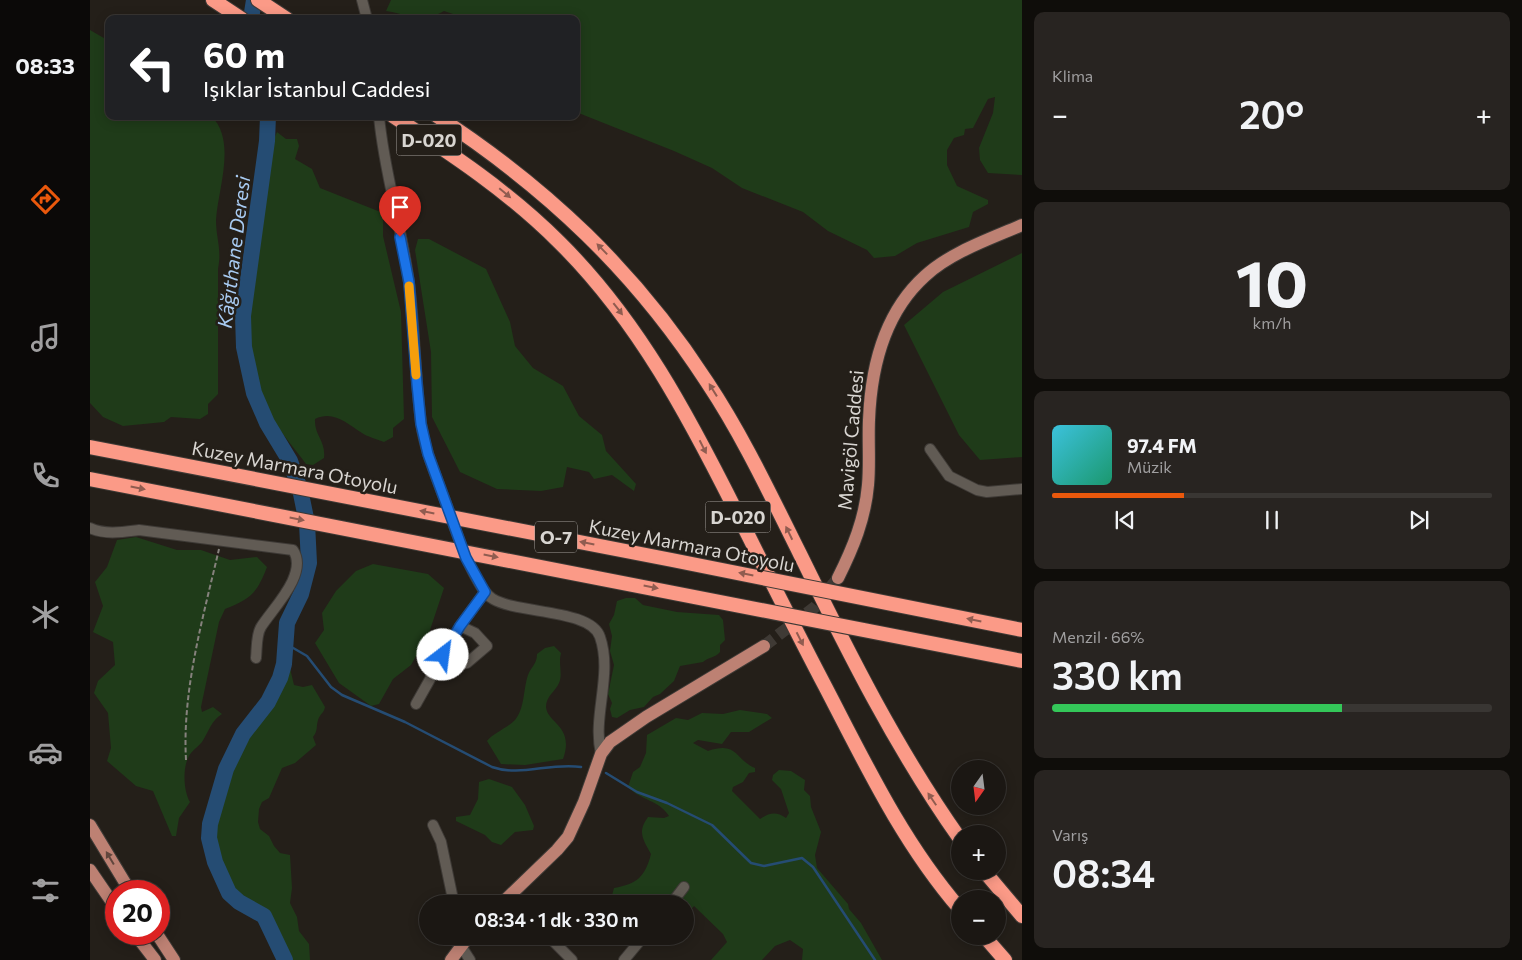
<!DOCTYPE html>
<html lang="tr">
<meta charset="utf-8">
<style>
:root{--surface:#1b1713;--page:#282421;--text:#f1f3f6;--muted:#a09fa0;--line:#393633;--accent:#ea580c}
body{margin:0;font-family:Commissioner,sans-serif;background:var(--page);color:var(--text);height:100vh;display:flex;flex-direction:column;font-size:19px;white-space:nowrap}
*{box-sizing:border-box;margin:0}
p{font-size:16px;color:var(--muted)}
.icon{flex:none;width:28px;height:28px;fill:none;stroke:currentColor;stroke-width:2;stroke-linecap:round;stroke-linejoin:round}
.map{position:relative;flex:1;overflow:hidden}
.details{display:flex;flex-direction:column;gap:12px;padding:12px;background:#0f0d0a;width:500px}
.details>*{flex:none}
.hud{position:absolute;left:15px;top:15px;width:475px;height:105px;border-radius:10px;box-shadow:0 2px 12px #0003,0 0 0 1px var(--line);background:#202124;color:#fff;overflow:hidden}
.needle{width:32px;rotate:194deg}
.controls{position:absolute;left:861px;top:760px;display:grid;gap:10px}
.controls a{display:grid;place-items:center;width:55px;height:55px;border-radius:50%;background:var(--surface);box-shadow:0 2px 12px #0003,0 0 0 1px var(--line);font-size:25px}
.speed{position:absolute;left:15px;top:880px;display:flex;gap:10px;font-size:25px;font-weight:700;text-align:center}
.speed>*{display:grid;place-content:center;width:65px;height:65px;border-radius:50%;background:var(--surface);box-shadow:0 2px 12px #0003,0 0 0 1px var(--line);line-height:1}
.speed .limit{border:8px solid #d22;background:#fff;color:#111}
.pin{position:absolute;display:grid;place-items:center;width:42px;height:42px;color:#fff;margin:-51px -21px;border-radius:50% 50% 50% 0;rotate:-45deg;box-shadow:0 0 5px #0007}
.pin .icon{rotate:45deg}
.me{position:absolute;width:55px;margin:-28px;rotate:30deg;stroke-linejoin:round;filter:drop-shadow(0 0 4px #0008)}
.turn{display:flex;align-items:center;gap:18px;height:105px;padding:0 15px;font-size:22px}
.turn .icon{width:65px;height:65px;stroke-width:2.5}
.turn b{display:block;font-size:35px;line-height:42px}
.big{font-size:38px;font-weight:600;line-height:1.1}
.details .widget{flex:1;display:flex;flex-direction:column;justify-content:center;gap:8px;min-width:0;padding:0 18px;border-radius:10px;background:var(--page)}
.details .dial{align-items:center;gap:0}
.dial b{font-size:65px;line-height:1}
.song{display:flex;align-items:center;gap:15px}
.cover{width:60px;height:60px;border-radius:8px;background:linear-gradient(135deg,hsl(190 70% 55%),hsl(160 70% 35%))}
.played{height:5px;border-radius:2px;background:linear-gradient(90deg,var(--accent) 30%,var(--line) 30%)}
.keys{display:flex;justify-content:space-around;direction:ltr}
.heat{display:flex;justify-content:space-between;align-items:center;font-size:28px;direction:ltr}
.charge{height:8px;border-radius:4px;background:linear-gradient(90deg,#34c759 66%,var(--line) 0)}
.trip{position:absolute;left:329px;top:895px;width:275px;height:50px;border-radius:25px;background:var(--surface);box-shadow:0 2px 12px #0003,0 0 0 1px var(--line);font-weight:600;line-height:50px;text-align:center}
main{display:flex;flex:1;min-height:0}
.dock{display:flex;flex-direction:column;width:90px;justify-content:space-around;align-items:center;background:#0b0908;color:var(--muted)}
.dock .icon{width:35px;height:35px}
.dock .on{color:var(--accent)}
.dock b{font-size:22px;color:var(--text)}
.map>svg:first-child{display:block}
.green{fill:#1f3b19}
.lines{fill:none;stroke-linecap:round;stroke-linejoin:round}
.stream{stroke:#254c73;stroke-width:2.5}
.river{stroke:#254c73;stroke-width:16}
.major-tunnel{stroke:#3f3a35;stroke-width:12;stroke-dasharray:12 6;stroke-linecap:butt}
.minor-casing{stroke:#3e3a36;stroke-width:12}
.major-casing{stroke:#3e3a36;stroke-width:14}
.highway-casing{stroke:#3e3a36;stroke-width:16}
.path{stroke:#86827d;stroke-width:2;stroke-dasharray:5 2.5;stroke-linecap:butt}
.minor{stroke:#615b54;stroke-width:10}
.major{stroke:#bd8173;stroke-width:12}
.highway{stroke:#fb9a87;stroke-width:14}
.highway-bridge-casing{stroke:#3e3a36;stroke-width:16;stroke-linecap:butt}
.highway-bridge{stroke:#fb9a87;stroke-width:14}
.oneway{fill:#905c50}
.oneway2{fill:#61463d}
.route-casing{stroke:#114b97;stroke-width:12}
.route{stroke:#1a73e8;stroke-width:9}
.slow{stroke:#f59e0b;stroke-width:9}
.labels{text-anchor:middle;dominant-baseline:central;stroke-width:5;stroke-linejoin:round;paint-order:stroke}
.shield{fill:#241f19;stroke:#a29e9a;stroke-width:1}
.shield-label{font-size:18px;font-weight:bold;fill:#d8d5d1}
.street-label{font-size:19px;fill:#d8d5d1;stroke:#241f19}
.water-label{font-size:20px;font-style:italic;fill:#a8cbf2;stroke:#241f19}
</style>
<main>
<nav class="dock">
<b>08:33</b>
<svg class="icon on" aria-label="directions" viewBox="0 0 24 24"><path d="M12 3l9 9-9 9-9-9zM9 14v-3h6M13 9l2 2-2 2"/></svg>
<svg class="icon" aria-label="music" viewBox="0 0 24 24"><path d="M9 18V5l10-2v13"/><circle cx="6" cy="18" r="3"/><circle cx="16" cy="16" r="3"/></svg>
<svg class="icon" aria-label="phone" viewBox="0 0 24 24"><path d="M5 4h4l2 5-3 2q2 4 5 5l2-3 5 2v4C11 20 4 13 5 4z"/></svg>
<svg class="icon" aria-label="climate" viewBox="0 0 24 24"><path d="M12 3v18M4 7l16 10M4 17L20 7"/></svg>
<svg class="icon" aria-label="car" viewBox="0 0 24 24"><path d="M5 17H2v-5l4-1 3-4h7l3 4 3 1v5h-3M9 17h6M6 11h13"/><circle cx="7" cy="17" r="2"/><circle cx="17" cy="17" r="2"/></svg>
<svg class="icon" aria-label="filters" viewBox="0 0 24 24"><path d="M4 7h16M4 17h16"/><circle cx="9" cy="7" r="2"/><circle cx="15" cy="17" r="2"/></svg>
</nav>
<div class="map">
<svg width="932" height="960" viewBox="0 0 932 960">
<rect width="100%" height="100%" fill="#241f19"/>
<path class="green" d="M301,0H932V175L898,173L890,160L889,148L903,113L905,97L898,99L883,128L875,129L874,135L864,138L857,150V165L867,186L898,200V204L883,212L879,227L827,243L805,256L784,258L777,250L738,231L713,212L652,188L622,168L584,151L486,112V19H378L354,11C327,26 324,15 296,11Z
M0,30L19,41V116H121C147,140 128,189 126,220C126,239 132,248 128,269V394L118,404V414L110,419L81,417L74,422L33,426L13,417L0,403Z
M187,132L196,139H207L209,146L205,159L222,169L230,188L293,213V236L311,312L314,419L303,428V437L294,442C287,439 278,437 272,433C257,424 244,410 225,419C224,435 236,441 234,458L223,465L216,464C202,445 185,426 174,405C143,342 163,272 175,207C180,179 175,157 187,132Z
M328,239H339L396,269L420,322L425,346L443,368L473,386L489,416L512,435L516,451L546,484L544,491L522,475L504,479L499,472L477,467L473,487L451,491L407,489L370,472L342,417L341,352L325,250Z
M932,253V457L890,460L869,435L814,325L853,292Z
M46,537L87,550H111L140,560L167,557L177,567C167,593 161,599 135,609L129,622L111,707L112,712L123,707L132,714C121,721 119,731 112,742C109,746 104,749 101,753C92,764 93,790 100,802L89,818L86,836H82L63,791L46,786L17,761L21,748L18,713L4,693L8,681L25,665L23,642L3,632L13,606L5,582L17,567L27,540Z
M283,564L338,574L354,588L339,633L321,665L303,679L289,704L281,706L249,683L225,643L234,630L232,613L246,591L266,571Z
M536,598H545L553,605L587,612L629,615L633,620L635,640L630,645V652C625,658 618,657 613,662L590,666L584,681L570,694L563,697L554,707L540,710L527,718L522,717L520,709L522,703L518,694L524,665L520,651L522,636L519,624L524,615L527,601Z
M464,646L471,653C468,663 473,674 469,683C465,692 456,696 456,707C457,723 485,726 473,759L435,765L411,764L397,741C402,734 417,728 425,720C435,708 433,690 438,675C441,667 447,664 447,654L455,648Z
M197,662L199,664L204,685L213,687L222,685L235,707C234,713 230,714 228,720C226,727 228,731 223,737L226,745L205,763L192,768L179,798L172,802L169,809L168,822L170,829L179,836L184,846L190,853L200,855L202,888L200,903L207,917L209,931L219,944L220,960H191L173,920L164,910L142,899L134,890L119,854L112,826L119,803L147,738L173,704L190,665Z
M650,710L677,714L682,718L659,732H641L632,744L608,740L603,743L618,751C648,741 644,759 665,768V772L659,773L653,782L643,787L642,791L670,819C679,813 686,811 696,818L699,813L691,789L682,780L683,775L689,770L701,771L715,780L714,790L720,796L721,807L731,832L725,855L727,868L758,904L759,909L771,923L792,960H712L713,949L700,940L685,946L672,960H621L637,942L633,934L604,906L595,916V904H526L521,899L524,888C547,884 555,877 561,854C553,839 547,832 558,817L574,818L579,816C569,800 550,800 538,787L543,772L550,767L556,753L557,735L586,718L598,720L612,713L633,714Z
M399,779L422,787L435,805L444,826L443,830L425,832L411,845L402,842L395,835L366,821V817L380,815L388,799L389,782Z"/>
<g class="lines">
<path class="stream" d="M198,645L217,656L241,687L252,695L315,722L402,767C430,777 461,762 491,767
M516,773L547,792L577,803L622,825L661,863L674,866L712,858L723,867L785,960"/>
<path class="river" d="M161,19L164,0
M178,116L177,141L153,316L154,347L164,393L177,423L200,461L210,489L217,523L219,563L211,594L197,623L194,664L190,678L178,702L153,734L136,769L120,824L119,838L125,862L139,893L149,902L174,916L195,960"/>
<path class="major-tunnel" d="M674,646L725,607L748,578"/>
<g class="minor-casing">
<path id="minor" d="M272,0L277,19
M289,116C294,173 312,227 319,283C325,330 325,377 331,423C335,452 347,478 357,506C365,528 372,551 383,572C388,581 394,594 403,599C428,614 501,609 510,637C523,675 502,716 511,754
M840,449L859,476L887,490L897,492L932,489
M0,528C15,535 33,532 49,530L203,550C219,574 182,609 171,627C166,635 167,649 166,658
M345,670L377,663L397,646L385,633L370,626
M326,704L370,626L395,592
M343,825L351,842L364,904
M581,904L594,887
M458,936L482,960
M371,946L380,960
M534,960L554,936"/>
</g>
<g class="major-casing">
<path id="major" d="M748,578C763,548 775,519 778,485C780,464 778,442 779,420C781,367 794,313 835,276C861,252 900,239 932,225
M0,825L40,891
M0,870L26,908
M411,904L467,850L478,837L494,802L511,754L520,742L556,717L674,646
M45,934L65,960
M67,934L84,960
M361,960L379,936"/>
</g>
<g class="highway-casing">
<path id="highway" d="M123,0L152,19
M168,0L197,19
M303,116C362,154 419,192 469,242C548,320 599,417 648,515C677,573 706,631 736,688C776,765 813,843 870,909
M347,116C457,188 545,271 617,382C653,436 681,496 710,554C758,652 807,750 870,839
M894,871L932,916
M894,936L915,960"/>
</g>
<path class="path" d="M96,760C92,690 113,618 129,549"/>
<use href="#minor" class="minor"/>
<use href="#major" class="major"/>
<use href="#highway" class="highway"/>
<g class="highway-bridge-casing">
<path id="highway-bridge" d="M0,447L582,560L932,630
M0,479L932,661"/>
</g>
<use href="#highway-bridge" class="highway-bridge"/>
</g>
<defs><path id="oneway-solid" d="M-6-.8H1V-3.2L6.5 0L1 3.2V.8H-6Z" transform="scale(1.25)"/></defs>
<g class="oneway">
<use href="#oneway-solid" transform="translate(415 193) rotate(40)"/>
<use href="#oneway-solid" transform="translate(512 249) rotate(-134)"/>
<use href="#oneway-solid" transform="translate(528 309) rotate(52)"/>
<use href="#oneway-solid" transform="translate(623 390) rotate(-122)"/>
<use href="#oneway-solid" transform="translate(613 447) rotate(63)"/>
<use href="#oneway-solid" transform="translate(48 488) rotate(11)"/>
<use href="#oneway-solid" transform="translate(337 512) rotate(-169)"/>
<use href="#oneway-solid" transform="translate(207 519) rotate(11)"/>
<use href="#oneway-solid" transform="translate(699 533) rotate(-116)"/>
<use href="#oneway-solid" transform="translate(497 543) rotate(-169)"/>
<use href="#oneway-solid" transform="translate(401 556) rotate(11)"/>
<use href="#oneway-solid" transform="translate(656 574) rotate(-169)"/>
<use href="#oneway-solid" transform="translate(561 587) rotate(11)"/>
<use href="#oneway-solid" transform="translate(884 620) rotate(-168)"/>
<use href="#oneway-solid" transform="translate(710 639) rotate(63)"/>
<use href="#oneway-solid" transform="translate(842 799) rotate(-124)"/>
</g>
<use class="oneway2" href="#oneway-solid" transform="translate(20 858) rotate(-121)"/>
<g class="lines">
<g class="route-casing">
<path id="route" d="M310,237L319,282L327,384L331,424L338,454L376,558L395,592L370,626L353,655"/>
</g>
<use href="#route" class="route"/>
<path class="slow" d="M319,286L326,375"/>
</g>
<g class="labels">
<g class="shield">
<rect x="306.5" y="124.5" width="65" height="31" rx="4"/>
<rect x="615.5" y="501.5" width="65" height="31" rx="4"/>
<rect x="445" y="521.5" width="42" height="31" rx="4"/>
</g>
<g class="shield-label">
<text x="339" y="140">D-020</text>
<text x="648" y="517">D-020</text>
<text x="466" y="537">O-7</text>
</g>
<g class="street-label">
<text transform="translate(760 440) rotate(-85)">Mavigöl Caddesi</text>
<text transform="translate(205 467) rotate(11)">Kuzey Marmara Otoyolu</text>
<text transform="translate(602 545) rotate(11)">Kuzey Marmara Otoyolu</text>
</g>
<g class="water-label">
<text transform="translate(143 252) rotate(-83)">Kâğıthane Deresi</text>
</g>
</g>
</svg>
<div class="controls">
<a><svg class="needle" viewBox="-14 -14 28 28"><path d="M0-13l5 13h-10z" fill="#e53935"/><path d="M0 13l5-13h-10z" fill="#a09fa0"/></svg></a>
<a>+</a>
<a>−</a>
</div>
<div class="speed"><div class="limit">20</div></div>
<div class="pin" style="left:310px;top:237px;background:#d93025"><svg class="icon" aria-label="arrive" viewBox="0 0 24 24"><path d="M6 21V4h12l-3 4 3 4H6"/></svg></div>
<svg class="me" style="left:353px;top:655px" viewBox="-20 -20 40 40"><circle r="19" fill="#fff"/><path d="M0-13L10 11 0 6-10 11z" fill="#1a73e8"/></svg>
<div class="trip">08:34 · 1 dk · 330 m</div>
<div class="hud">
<div class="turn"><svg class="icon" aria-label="left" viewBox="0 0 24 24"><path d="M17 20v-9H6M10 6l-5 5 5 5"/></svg><div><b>60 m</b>Işıklar İstanbul Caddesi</div></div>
</div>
</div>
<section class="details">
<div class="widget"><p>Klima</p>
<div class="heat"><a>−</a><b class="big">20°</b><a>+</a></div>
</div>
<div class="widget dial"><b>10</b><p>km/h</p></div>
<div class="widget">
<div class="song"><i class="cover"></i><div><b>97.4 FM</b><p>Müzik</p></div></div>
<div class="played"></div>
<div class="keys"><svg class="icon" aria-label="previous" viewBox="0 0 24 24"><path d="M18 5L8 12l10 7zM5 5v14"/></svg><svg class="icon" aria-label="pause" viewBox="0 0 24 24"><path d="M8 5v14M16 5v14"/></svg><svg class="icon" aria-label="next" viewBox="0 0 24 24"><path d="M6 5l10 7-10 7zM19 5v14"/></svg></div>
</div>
<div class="widget"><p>Menzil · 66%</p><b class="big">330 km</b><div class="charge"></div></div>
<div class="widget"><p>Varış</p><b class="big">08:34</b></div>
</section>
</main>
